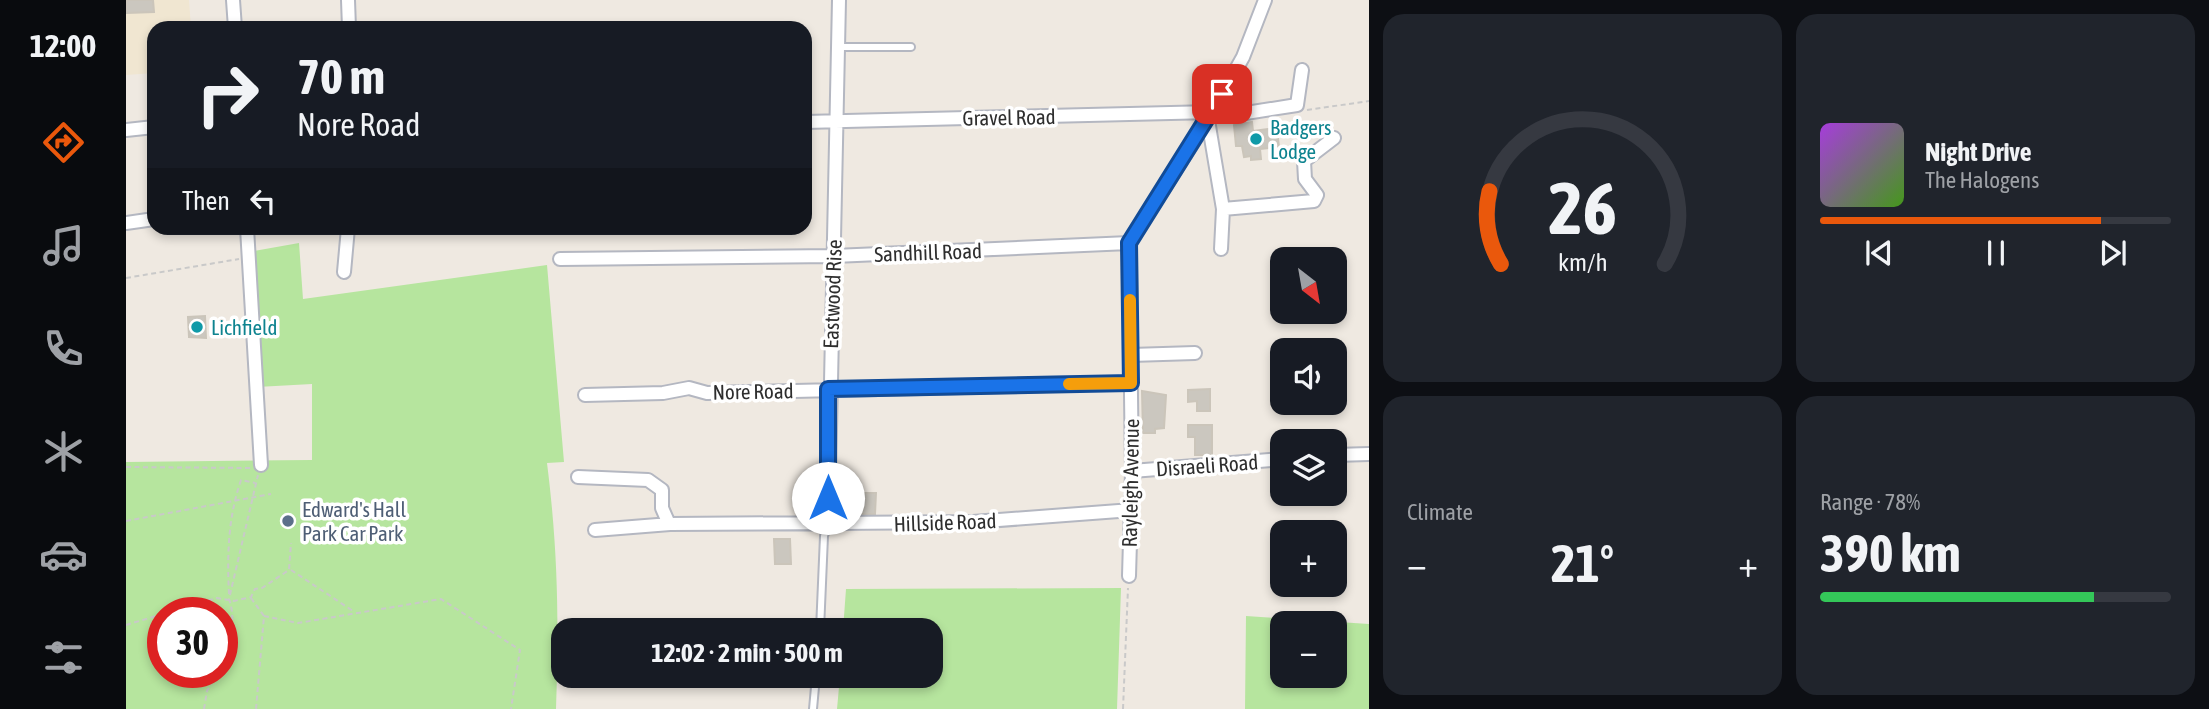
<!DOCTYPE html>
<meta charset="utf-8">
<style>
:root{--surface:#171b24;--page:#20242c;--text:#f1f3f6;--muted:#9ea1a6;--line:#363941;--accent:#ea580c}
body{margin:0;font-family:"Asap Condensed",sans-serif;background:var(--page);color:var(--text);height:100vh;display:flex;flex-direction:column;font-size:26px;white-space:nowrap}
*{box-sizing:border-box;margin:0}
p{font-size:23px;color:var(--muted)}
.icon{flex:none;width:38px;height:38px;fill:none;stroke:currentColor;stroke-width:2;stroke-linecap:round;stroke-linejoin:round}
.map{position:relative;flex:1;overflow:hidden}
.drawer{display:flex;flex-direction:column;gap:14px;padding:14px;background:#0d0f14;width:840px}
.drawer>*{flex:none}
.banner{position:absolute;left:21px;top:21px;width:665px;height:214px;border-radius:21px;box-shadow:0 4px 10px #0003;background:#171b24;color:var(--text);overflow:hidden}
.needle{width:46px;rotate:149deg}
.buttons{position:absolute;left:1144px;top:247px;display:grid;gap:14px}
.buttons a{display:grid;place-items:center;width:77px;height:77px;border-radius:14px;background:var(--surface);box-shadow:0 4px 10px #0003;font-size:35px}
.speed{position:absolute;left:21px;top:597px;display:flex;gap:14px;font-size:35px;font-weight:700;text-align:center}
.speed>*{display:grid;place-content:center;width:91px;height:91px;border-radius:50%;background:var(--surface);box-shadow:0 4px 10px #0003;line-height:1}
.speed .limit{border:10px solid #d22;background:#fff;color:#111}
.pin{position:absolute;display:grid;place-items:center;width:60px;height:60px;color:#fff;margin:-30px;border-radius:14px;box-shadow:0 4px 10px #0006}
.me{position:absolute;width:77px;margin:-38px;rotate:0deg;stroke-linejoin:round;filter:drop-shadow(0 0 5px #0008)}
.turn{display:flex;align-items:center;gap:24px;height:147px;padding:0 35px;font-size:32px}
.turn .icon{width:91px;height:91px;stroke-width:2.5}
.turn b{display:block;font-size:49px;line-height:60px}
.then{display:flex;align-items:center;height:66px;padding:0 35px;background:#0003;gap:14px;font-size:26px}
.big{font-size:52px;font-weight:700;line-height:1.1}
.drawer .tile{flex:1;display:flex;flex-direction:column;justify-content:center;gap:10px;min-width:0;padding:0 24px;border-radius:21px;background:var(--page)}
.drawer .dial{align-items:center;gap:0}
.dial svg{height:182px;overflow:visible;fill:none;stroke:var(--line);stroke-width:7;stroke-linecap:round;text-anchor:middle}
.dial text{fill:var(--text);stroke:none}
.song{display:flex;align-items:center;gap:21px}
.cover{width:84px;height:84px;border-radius:10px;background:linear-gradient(135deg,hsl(280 70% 55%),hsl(100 70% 35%))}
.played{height:7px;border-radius:4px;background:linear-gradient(90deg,var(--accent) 80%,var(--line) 80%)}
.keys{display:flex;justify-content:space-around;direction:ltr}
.heat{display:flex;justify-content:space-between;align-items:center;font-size:38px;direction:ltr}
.charge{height:10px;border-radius:5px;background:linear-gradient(90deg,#34c759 78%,var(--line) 0)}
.drawer .tiles{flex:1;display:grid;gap:14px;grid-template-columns:repeat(2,1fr)}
.trip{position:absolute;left:425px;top:618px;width:392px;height:70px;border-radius:21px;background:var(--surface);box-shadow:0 4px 10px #0003;font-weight:700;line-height:70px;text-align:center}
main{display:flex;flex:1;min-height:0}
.tab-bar{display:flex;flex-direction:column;width:126px;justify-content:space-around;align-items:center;background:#090b0e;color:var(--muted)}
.tab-bar .icon{width:49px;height:49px}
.tab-bar .on{color:var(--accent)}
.tab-bar b{font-size:32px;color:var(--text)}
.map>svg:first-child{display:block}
.education{fill:#f0e6d1}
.green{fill:#b6e59e;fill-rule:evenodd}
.building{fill:#cbc7bf;stroke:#cbc5ba;stroke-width:2}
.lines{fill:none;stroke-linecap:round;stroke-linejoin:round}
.lane-casing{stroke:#b4b7c1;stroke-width:10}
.street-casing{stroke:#b4b7c1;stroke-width:16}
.path{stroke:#c9c9c9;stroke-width:2;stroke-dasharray:5 3.5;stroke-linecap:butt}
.lane{stroke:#fff;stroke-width:6}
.street{stroke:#fff;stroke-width:12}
.route-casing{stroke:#114b97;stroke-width:18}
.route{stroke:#1a73e8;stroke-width:12}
.slow{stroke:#f59e0b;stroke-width:12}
.culture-dot{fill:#0f9aa8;stroke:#fff;stroke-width:2.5}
.service-dot{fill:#5c6f8a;stroke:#fff;stroke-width:2.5}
.labels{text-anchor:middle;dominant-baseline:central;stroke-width:7;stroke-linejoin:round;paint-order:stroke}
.street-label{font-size:21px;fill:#2e2e2e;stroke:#fff}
.culture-label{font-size:21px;fill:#0d838f;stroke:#fff;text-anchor:start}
.service-label{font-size:21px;fill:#4e5e75;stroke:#fff;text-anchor:start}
</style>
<main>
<nav class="tab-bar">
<b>12:00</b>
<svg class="icon on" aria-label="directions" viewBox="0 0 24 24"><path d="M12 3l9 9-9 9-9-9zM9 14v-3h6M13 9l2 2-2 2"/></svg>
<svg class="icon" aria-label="music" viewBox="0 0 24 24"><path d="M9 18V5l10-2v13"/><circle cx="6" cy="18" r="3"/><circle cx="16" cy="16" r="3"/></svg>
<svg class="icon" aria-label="phone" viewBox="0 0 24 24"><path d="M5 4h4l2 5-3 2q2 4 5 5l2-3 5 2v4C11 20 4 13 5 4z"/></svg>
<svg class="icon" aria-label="climate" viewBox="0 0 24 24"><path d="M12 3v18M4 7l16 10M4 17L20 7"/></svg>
<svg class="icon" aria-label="car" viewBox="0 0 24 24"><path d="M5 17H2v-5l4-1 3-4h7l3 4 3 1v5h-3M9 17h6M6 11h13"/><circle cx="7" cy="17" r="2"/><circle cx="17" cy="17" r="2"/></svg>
<svg class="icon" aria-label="filters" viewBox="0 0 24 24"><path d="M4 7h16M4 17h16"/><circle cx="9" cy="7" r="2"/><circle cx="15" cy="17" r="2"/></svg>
</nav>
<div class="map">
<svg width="1243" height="709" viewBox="0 0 1243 709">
<rect width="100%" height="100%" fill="#efe9e1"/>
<path class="education" d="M0,0H63L65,28H28V73L0,75Z"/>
<path class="green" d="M173,243L177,299L421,265L438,462L421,463C432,550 433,622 430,709H0V462L186,460V384L131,387L123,252ZM37,612H96V672H37Z
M995,588L991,709H711L714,676H805V630H717L720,589Z
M1120,616L1243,624V709H1119ZM1157,623H1209V676H1157Z"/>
<path class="building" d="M0,0H27L28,12L0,13Z
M1126,122L1127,131L1151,128L1153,147L1134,149L1135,159L1125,160V156L1118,157L1116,146H1110L1108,125Z
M79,316L80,338L63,337L62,317Z
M1084,389V411H1071V401L1062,402V390Z
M1016,391L1040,395L1038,428L1029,429V433H1017Z
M1062,425H1086V455H1069V437H1062Z
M725,493H750L749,514H725Z
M648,539H664L665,564H649Z"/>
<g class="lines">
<g class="lane-casing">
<path id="lane" d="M712,47H785
M694,630L698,536L702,525
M687,709L690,676"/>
</g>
<g class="street-casing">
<path id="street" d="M107,0L109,28
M222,0L223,28
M1082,120L1097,209L1095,249
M679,122L1086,112L1101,116L1171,105L1176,70
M0,130L28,127
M1097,209L1188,201L1191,195L1179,179L1178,161L1208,138
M0,223L28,219
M121,228L135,465
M434,259L708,256L1003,243
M218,272L222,228
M1005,355L1069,353
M459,395L537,393L563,388L581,393L1005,383
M1209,455L1243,454
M1006,471L1157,459
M452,477L522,480L536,490V508L543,524L847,522L1006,510
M702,525L713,0
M469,530L544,524
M1003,576L1006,471L1003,243L1084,116L1117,57L1139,0"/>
</g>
<path class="path" d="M1181,110L1243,101
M0,278L113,259
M0,467L125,468
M179,503L190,504
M0,521L145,494
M165,570L227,611
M103,594C101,555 102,518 115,480L129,483
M125,598L138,616L130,709
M41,612L91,598L108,601L125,597L129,589L136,588L163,570L165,543
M138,616L172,623L315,599L394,650L385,709
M0,625L37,614
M96,661C105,642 110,618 103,599L132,475
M78,709L81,691L91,672
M997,709L1002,588"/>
<use href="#lane" class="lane"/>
<use href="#street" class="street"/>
</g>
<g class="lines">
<g class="route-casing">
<path id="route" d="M702,498V389L1005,383L1003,243L1096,94"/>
</g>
<use href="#route" class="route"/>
<path class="slow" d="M943,384L1005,383L1004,300"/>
</g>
<g class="culture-dot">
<circle cx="1130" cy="139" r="7"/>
<circle cx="71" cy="327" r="7"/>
</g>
<circle class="service-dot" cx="162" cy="521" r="7"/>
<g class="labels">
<g class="street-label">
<text transform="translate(883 117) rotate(-1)">Gravel Road</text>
<text transform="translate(802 252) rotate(-2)">Sandhill Road</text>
<text transform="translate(706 294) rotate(-88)">Eastwood Rise</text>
<text transform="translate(627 391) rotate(-1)">Nore Road</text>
<text transform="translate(1081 465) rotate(-4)">Disraeli Road</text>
<text transform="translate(1004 483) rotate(-89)">Rayleigh Avenue</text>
<text transform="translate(819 522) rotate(-2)">Hillside Road</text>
</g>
<g class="culture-label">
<text x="1144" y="127">Badgers<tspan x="1144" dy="24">Lodge</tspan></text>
<text x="85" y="327">Lichfield</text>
</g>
<g class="service-label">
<text x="176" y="509">Edward's Hall<tspan x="176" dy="24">Park Car Park</tspan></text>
</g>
</g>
</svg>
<div class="buttons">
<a><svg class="needle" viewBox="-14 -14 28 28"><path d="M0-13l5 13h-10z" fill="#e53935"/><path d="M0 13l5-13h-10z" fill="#9ea1a6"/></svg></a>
<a><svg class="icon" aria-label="sound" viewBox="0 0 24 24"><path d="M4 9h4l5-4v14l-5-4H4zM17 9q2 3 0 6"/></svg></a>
<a><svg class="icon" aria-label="layers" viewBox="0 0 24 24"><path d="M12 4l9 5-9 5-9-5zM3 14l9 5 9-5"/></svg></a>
<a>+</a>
<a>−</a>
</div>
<div class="speed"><div class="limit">30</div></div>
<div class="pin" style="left:1096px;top:94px;background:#d93025"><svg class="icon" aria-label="arrive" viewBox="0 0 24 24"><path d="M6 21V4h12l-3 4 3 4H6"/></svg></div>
<svg class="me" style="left:702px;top:498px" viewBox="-20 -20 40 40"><circle r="19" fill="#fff"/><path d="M0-13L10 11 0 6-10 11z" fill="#1a73e8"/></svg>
<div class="trip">12:02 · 2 min · 500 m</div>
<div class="banner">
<div class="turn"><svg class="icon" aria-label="right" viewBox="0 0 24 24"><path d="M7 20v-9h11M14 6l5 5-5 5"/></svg><div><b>70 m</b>Nore Road</div></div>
<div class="then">Then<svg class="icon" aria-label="left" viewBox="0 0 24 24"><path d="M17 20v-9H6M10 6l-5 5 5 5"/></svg></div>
</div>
</div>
<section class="drawer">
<div class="tiles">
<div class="tile dial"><svg viewBox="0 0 100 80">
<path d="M14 69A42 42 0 1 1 86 69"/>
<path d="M14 69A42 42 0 0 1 9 37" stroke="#ea580c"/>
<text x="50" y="56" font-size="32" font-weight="700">26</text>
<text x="50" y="72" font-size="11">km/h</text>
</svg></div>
<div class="tile">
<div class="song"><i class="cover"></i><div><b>Night Drive</b><p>The Halogens</p></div></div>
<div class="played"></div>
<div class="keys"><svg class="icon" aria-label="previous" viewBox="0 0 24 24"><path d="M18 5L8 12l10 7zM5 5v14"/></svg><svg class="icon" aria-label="pause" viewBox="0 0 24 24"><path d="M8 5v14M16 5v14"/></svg><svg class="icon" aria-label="next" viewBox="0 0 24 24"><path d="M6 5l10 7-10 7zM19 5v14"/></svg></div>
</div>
<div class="tile"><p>Climate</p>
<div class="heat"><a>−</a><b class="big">21°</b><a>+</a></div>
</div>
<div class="tile"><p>Range · 78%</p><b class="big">390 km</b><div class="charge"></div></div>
</div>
</section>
</main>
